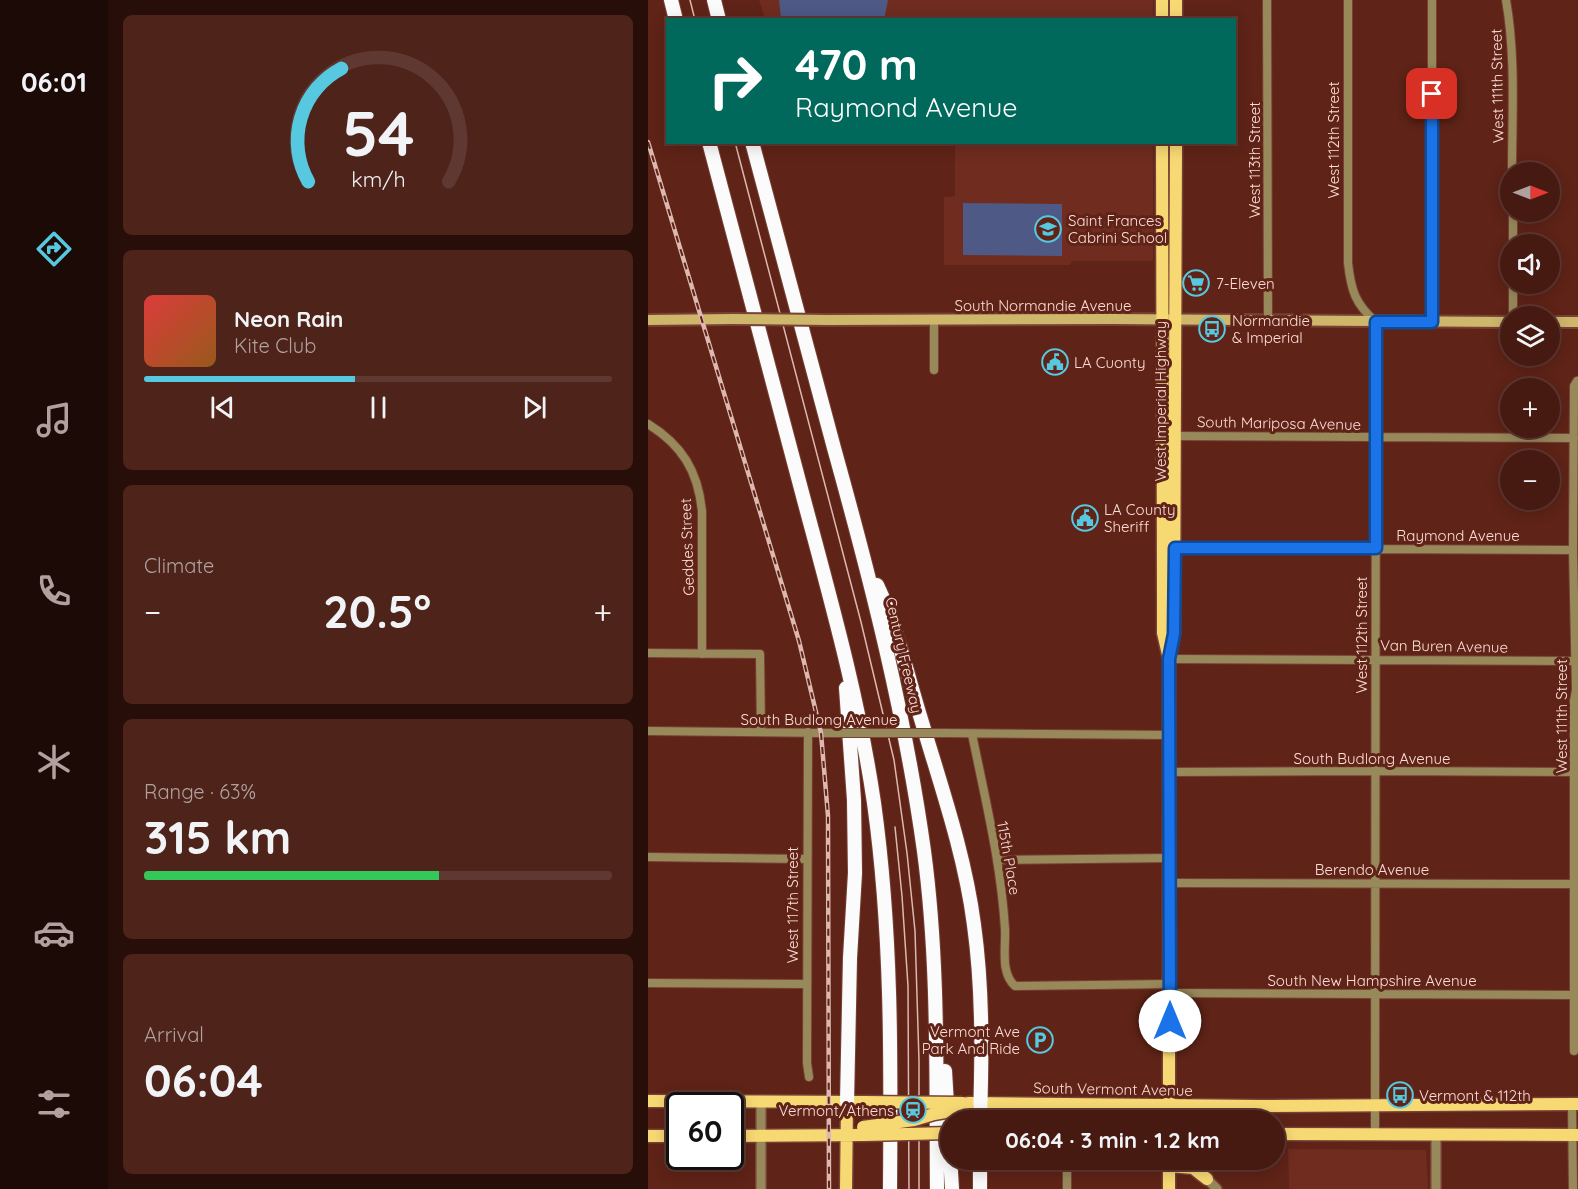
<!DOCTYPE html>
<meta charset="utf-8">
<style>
:root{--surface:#471a11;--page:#4e231a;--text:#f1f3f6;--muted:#b0a19f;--line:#5f3831;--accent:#56c9e0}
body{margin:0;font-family:Quicksand,sans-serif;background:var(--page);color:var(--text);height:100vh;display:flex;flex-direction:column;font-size:22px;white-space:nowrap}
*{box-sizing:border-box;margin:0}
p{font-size:20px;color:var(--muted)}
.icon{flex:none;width:33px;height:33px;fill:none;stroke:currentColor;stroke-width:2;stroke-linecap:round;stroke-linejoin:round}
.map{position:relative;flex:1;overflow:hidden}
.details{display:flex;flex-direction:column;gap:15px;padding:15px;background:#270e09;width:540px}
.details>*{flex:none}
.guide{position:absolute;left:18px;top:18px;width:570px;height:126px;border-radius:0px;box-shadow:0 3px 15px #0003,0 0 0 2px var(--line);background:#00695c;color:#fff;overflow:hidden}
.needle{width:39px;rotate:90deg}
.buttons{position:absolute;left:852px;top:162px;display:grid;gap:12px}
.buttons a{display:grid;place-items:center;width:60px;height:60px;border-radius:50%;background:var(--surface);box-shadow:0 3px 15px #0003,0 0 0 2px var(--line);font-size:30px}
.speed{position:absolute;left:18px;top:1092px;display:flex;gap:12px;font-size:30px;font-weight:700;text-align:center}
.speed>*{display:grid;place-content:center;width:78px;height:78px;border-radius:50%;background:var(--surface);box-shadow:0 3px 15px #0003,0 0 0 2px var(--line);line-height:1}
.speed .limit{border:3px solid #111;border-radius:9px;background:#fff;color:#111}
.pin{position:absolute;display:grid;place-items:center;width:51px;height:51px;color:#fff;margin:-26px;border-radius:12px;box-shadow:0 3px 9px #0006}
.me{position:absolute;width:66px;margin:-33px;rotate:0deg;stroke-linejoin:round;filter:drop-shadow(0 0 4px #0008)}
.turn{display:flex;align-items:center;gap:21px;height:126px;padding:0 30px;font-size:27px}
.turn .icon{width:78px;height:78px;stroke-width:2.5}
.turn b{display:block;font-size:42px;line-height:51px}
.big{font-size:45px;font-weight:700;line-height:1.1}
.details .card{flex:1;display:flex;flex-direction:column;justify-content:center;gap:9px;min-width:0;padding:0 21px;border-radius:9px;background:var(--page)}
.details .dial{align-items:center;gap:0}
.dial svg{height:156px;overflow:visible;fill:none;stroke:var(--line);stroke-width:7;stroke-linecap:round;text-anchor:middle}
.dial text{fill:var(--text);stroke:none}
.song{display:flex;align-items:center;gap:18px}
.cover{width:72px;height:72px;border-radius:9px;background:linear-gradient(135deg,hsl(0 70% 55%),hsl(30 70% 35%))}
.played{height:6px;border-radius:3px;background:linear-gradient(90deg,var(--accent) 45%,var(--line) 45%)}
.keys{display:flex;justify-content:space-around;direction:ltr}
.heat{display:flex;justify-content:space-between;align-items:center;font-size:33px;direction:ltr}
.charge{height:9px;border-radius:4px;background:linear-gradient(90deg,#34c759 63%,var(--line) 0)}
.trip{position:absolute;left:292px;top:1110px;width:345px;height:60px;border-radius:30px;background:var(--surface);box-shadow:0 3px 15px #0003,0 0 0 2px var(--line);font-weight:700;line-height:60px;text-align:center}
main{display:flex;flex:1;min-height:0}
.menu{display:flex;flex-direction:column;width:108px;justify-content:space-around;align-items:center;background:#1c0a07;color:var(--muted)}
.menu .icon{width:42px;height:42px}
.menu .current{color:var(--accent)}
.menu b{font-size:27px;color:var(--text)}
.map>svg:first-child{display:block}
.built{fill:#6f2c1f}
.green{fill:#4e5985}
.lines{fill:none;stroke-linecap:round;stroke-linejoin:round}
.minor-casing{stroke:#784136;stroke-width:10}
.tertiary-casing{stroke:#784136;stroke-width:12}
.secondary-casing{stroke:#784136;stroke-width:14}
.primary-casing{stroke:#784136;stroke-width:15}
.motorway-casing{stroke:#784136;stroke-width:16}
.minor{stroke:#98895b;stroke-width:8}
.tertiary{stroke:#98895b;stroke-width:9}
.secondary{stroke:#ceb66a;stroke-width:10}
.primary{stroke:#f7d974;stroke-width:12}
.motorway{stroke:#fbfbfb;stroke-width:14}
.tram{stroke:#ddb8b0;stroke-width:1.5}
.rail-casing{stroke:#ddb8b0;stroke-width:4.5}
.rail{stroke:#5f2317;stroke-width:2;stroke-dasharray:7;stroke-linecap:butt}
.minor-bridge-casing{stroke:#784136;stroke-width:10;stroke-linecap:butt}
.secondary-bridge-casing{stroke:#784136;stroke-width:14;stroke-linecap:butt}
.primary-bridge-casing{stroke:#784136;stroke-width:15;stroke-linecap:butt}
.minor-bridge{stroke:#98895b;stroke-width:8}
.secondary-bridge{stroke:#ceb66a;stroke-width:10}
.primary-bridge{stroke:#f7d974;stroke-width:12}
.route-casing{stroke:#114b97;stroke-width:15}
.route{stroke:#1a73e8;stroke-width:10}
.labels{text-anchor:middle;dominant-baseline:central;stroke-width:6;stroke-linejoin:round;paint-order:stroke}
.street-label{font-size:15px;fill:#fcddd6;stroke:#5f2317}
.poi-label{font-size:15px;fill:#fcddd6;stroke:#5f2317;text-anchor:start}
</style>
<main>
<nav class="menu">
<b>06:01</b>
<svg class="icon current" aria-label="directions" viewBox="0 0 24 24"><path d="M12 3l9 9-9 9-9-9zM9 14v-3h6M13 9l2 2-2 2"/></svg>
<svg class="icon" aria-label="music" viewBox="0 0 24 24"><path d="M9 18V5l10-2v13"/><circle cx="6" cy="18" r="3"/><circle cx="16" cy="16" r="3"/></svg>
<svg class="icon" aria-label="phone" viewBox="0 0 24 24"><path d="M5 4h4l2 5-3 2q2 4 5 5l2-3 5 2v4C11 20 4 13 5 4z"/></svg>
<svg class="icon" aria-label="climate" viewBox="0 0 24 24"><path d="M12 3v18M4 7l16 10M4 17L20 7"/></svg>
<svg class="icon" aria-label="car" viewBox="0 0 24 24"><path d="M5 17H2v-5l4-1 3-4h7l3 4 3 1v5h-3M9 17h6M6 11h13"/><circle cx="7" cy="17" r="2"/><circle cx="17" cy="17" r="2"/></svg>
<svg class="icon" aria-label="filters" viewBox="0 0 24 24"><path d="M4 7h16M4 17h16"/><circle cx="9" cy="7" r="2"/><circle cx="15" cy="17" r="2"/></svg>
</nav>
<section class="details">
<div class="card dial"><svg viewBox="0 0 100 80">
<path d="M14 69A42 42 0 1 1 86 69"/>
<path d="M14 69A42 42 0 0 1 31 11" stroke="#56c9e0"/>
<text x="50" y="56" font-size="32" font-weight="700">54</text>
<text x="50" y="72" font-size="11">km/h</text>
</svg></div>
<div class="card">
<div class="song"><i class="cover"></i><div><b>Neon Rain</b><p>Kite Club</p></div></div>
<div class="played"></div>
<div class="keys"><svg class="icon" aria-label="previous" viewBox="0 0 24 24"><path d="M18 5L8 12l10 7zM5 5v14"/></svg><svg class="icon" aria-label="pause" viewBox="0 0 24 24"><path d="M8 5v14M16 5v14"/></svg><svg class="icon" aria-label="next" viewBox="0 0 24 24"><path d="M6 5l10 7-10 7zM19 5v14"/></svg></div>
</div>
<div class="card"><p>Climate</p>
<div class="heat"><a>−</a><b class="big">20.5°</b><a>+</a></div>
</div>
<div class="card"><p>Range · 63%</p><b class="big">315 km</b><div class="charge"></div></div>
<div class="card"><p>Arrival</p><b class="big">06:04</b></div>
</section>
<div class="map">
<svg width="930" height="1189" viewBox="0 0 930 1189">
<rect width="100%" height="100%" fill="#5f2317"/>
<path class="built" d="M111,0H505V19H117Z
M307,143H505V261H424L422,265H296V197L307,196Z
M640,1149L778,1150L780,1189H643L641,1188Z"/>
<path class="green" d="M131,0H240L236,20L133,19Z
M315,203L414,204V256L315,255Z"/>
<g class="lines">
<g class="minor-casing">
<path id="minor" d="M619,0L620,321
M700,0V263C703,290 707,304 728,322L727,1135
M784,0V322
M858,0C868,57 864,115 864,172
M865,212V244
M865,284V316
M286,320V370
M0,424C34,445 50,471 54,511V654
M523,436L926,438
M525,548L925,550
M0,653L112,654L113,732
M521,659L927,661
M0,731L185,733
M160,732L159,1063L161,1077
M296,733L521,735
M324,734C337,798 353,863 357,929C358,947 352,973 367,986L522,984
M521,772L728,771L927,772
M0,857L158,859
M349,860L521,858
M521,883L926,884
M0,983L158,984
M522,993L926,995
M926,1051V701L928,690L925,550L926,386L929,381
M924,1104L925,1189
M419,1160V1189"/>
</g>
<g class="tertiary-casing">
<path id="tertiary" d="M113,1101V1189
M788,1134V1189
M559,1179L569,1189"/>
</g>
<g class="secondary-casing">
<path id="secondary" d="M0,320L85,319
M180,320L465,319L862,322
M902,322H930"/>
</g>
<g class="primary-casing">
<path id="primary" d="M528,0V20
M514,20V0
M514,142L515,588V633L521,659V1120
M522,655L526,634L528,142
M0,1101L215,1102
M320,1103L612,1106L930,1104
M627,1134L930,1135
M0,1136H32
M82,1136L215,1135
M521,1160V1189
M521,1166L545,1168L559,1179
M198,1189L199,1102"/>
</g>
<g class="motorway-casing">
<path id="motorway" d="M23,0L28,20
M66,0L71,20
M61,142C93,262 125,381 156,500C183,601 211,700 226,803C244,932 243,1060 242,1189
M104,142C131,245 159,346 186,448C223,581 257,714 276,851C291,963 288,1076 289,1189
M229,585C249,627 259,674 273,719C293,786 317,855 326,925C335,990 334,1056 332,1120
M198,688L206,800L207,873L202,958L199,1102
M297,1071L304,1189
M332,1160V1189"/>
</g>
<use href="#minor" class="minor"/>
<use href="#tertiary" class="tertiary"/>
<use href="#secondary" class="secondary"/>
<use href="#primary" class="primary"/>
<use href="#motorway" class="motorway"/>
<path class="tram" d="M42,0L47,20
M87,142L213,622L246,760L259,853L267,931L271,1061V1189
M247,827L254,896L260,986L261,1189"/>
<g class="rail-casing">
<path id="rail" d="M0,142L151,641L173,733L180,816L181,1189"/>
</g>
<use href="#rail" class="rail"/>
<g class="minor-bridge-casing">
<path id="minor-bridge" d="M185,733H296"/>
</g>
<g class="secondary-bridge-casing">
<path id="secondary-bridge" d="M85,319L180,320"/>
</g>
<g class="primary-bridge-casing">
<path id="primary-bridge" d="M215,1102L315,1103
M215,1127L266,1120L286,1114L320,1108
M215,1135L303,1133"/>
</g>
<use href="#minor-bridge" class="minor-bridge"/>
<use href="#secondary-bridge" class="secondary-bridge"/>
<use href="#primary-bridge" class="primary-bridge"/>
</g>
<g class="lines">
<g class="route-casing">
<path id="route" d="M522,1021L521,659L526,634L527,548H728V322H784V94"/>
</g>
<use href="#route" class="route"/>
</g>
<defs>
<g id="school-ring" transform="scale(1.35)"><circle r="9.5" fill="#5f2317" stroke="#56c9e0" stroke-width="1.5"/><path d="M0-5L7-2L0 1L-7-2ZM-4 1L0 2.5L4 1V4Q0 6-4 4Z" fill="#56c9e0"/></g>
<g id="supermarket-ring" transform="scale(1.35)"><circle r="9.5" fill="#5f2317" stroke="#56c9e0" stroke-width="1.5"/><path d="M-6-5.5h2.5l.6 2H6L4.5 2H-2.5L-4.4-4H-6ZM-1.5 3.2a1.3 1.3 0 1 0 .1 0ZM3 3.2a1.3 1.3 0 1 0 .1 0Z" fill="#56c9e0"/></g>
<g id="bus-ring" transform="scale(1.35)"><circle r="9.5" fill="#5f2317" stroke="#56c9e0" stroke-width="1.5"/><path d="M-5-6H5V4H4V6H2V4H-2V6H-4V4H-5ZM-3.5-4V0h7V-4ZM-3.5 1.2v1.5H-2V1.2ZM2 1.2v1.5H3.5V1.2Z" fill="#56c9e0"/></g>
<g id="civic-ring" transform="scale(1.35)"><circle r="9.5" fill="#5f2317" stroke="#56c9e0" stroke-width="1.5"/><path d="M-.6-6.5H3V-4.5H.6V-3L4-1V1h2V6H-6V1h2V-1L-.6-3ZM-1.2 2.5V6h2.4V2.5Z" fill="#56c9e0"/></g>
<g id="parking-ring" transform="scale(1.35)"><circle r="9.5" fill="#5f2317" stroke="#56c9e0" stroke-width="1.5"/><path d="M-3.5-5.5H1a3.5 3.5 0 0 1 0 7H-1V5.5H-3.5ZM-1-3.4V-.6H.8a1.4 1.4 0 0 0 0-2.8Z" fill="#56c9e0"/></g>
<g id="station-ring" transform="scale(1.35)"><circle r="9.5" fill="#5f2317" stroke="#56c9e0" stroke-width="1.5"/><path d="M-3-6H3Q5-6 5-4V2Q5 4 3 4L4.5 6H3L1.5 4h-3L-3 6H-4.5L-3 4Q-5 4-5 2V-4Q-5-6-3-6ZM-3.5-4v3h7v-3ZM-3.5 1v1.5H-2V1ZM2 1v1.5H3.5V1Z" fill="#56c9e0"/></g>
</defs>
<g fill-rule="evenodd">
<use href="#school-ring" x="400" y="229"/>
<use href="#supermarket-ring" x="548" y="283"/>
<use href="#bus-ring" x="564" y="329"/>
<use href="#civic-ring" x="407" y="362"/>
<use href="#civic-ring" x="437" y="518"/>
<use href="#parking-ring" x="392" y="1040"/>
<use href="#bus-ring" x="752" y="1095"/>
<use href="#station-ring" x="265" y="1110"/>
</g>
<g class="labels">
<g class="street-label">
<text transform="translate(849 86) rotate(-91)">West 111th Street</text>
<text transform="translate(685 140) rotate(-90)">West 112th Street</text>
<text transform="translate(606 160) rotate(-90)">West 113th Street</text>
<text x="395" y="305">South Normandie Avenue</text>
<text transform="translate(512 401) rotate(-90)">West Imperial Highway</text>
<text transform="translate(631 423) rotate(1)">South Mariposa Avenue</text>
<text x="810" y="535">Raymond Avenue</text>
<text transform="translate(39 547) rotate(-92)">Geddes Street</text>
<text transform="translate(713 635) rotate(-90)">West 112th Street</text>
<text transform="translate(796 646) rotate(1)">Van Buren Avenue</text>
<text transform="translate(256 655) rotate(77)">Century Freeway</text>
<text transform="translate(913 716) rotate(-90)">West 111th Street</text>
<text x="171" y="719">South Budlong Avenue</text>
<text x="724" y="758">South Budlong Avenue</text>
<text transform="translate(361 858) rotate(80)">115th Place</text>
<text x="724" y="869">Berendo Avenue</text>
<text transform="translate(144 905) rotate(-90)">West 117th Street</text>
<text x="724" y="980">South New Hampshire Avenue</text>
<text transform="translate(465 1089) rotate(1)">South Vermont Avenue</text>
</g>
<g class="poi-label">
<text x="420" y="220">Saint Frances<tspan x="420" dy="17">Cabrini School</tspan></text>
<text x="568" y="283">7-Eleven</text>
<text x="584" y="320">Normandie<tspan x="584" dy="17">&amp; Imperial</tspan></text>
<text x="426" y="362">LA Cuonty</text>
<text x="456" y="509">LA County<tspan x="456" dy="17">Sheriff</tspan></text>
<text x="372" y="1031" text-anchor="end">Vermont Ave<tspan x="372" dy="17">Park And Ride</tspan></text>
<text x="771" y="1095">Vermont &amp; 112th</text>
<text x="246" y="1110" text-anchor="end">Vermont/Athens</text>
</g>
</g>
</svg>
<div class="buttons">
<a><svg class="needle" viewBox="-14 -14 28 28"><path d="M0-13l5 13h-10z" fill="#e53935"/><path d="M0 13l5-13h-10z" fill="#b0a19f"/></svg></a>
<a><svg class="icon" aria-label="sound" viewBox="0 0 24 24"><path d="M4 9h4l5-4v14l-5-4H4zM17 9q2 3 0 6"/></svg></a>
<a><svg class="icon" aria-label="layers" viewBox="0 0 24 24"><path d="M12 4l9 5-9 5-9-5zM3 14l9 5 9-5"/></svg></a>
<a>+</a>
<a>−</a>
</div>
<div class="speed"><div class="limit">60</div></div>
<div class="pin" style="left:784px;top:94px;background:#d93025"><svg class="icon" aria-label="arrive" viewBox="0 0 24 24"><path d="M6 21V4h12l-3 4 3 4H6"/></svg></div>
<svg class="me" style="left:522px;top:1021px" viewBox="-20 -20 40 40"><circle r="19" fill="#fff"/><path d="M0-13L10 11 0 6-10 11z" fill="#1a73e8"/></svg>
<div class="trip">06:04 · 3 min · 1.2 km</div>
<div class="guide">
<div class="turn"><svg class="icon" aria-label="right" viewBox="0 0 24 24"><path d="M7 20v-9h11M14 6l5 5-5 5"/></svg><div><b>470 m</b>Raymond Avenue</div></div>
</div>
</div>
</main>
